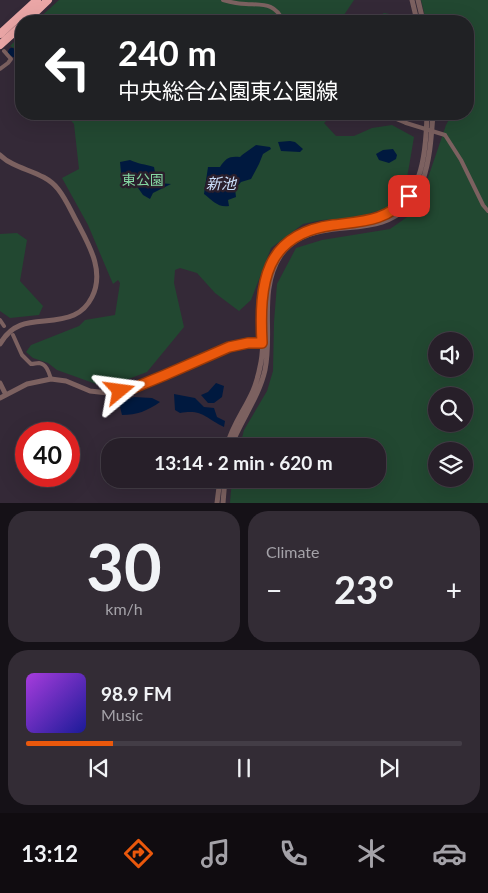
<!DOCTYPE html>
<meta charset="utf-8">
<style>
:root{--surface:#271f29;--page:#332c35;--text:#f1f3f6;--muted:#a4a2a8;--line:#433d46;--accent:#ea580c}
body{margin:0;font-family:Lato,"Noto Sans JP",sans-serif;background:var(--page);color:var(--text);height:100vh;display:flex;flex-direction:column;font-size:19px;white-space:nowrap}
*{box-sizing:border-box;margin:0}
p{font-size:16px;color:var(--muted)}
.icon{flex:none;width:28px;height:28px;fill:none;stroke:currentColor;stroke-width:2;stroke-linecap:round;stroke-linejoin:round}
.map{position:relative;height:503px;overflow:hidden}
.panel{display:flex;flex-direction:column;gap:8px;padding:8px;background:#151117;flex:1}
.panel>*{flex:none}
.guide{position:absolute;left:15px;top:15px;width:459px;height:105px;border-radius:20px;box-shadow:0 5px 20px #0002,0 0 0 1px var(--line);background:#202124;color:#fff;overflow:hidden}
.tools{position:absolute;left:428px;top:332px;display:grid;gap:10px}
.tools a{display:grid;place-items:center;width:45px;height:45px;border-radius:50%;background:var(--surface);box-shadow:0 5px 20px #0002,0 0 0 1px var(--line);font-size:25px}
.speed{position:absolute;left:15px;top:422px;display:flex;gap:10px;font-size:25px;font-weight:700;text-align:center}
.speed>*{display:grid;place-content:center;width:65px;height:65px;border-radius:50%;background:var(--surface);box-shadow:0 5px 20px #0002,0 0 0 1px var(--line);line-height:1}
.speed .limit{border:8px solid #d22;background:#fff;color:#111}
.pin{position:absolute;display:grid;place-items:center;width:42px;height:42px;color:#fff;margin:-21px;border-radius:10px;box-shadow:0 2px 8px #0006}
.me{position:absolute;width:55px;margin:-28px;rotate:74deg;stroke-linejoin:round;filter:drop-shadow(0 0 4px #0008)}
.turn{display:flex;align-items:center;gap:18px;height:105px;padding:0 20px;font-size:22px}
.turn .icon{width:65px;height:65px;stroke-width:2.5}
.turn b{display:block;font-size:35px;line-height:42px}
.big{font-size:38px;font-weight:700;line-height:1.1}
.panel .tile{flex:1;display:flex;flex-direction:column;justify-content:center;gap:8px;min-width:0;padding:0 18px;border-radius:20px;background:var(--page)}
.panel .dial{align-items:center;gap:0}
.dial b{font-size:65px;line-height:1}
.song{display:flex;align-items:center;gap:15px}
.cover{width:60px;height:60px;border-radius:8px;background:linear-gradient(135deg,hsl(280 70% 55%),hsl(240 70% 35%))}
.played{height:5px;border-radius:2px;background:linear-gradient(90deg,var(--accent) 20%,var(--line) 20%)}
.keys{display:flex;justify-content:space-around;direction:ltr}
.heat{display:flex;justify-content:space-between;align-items:center;font-size:28px;direction:ltr}
.panel .tiles{flex:1;display:grid;gap:8px;grid-template-columns:1fr 1fr}
.tile:last-child{grid-column:span 2}
.trip{position:absolute;left:101px;top:438px;width:285px;height:50px;border-radius:20px;background:var(--surface);box-shadow:0 5px 20px #0002,0 0 0 1px var(--line);font-weight:700;line-height:50px;text-align:center}
.menu{display:flex;height:80px;justify-content:space-around;align-items:center;background:#100c10;color:var(--muted)}
.menu .icon{width:35px;height:35px}
.menu .current{color:var(--accent)}
.menu b{font-size:22px;color:var(--text)}
.map>svg:first-child{display:block}
.green{fill:#224831;fill-rule:evenodd}
.water{fill:#00193f}
.lines{fill:none;stroke-linecap:round;stroke-linejoin:round}
.river{stroke:#00193f;stroke-width:8}
.minor{stroke:#7c6160;stroke-width:4}
.tertiary{stroke:#7c6160;stroke-width:5}
.motorway{stroke:#eaa6a6;stroke-width:8}
.minor-bridge{stroke:#7c6160;stroke-width:4}
.route-casing{stroke:#983908;stroke-width:12}
.route{stroke:#ea580c;stroke-width:9}
.labels{text-anchor:middle;dominant-baseline:central;stroke-width:5;stroke-linejoin:round;paint-order:stroke}
.park-label{font-size:14px;fill:#85d8a3;stroke:#2a1f2c}
.water-label{font-size:15px;font-style:italic;fill:#cce0fc;stroke:#2a1f2c}
</style>
<div class="map">
<svg width="488" height="503" viewBox="0 0 488 503">
<rect width="100%" height="100%" fill="#342937"/>
<path class="green" d="M59,0H354L340,21H36Z
M421,0H488V503H230L232,479H378V446H240L244,430L267,391L273,371L274,322L277,284L296,248L322,240L390,229L410,215L419,204L446,125L452,114H468V21H426ZM436,341H464V369H436ZM436,396H464V424H436ZM436,451H464V479H436Z
M384,13L406,17L407,21H371Z
M21,35V54L9,52L14,48L10,46Z
M65,114H333L324,123L336,136H354L372,128L392,125L414,137L406,184L390,207L355,218L322,220L303,224L271,248L251,300L239,311L215,293L197,273L180,268L175,270L174,283L184,327L147,372L118,383L96,384L57,370L48,363L33,358L26,352L31,345L79,326L85,320L115,315L120,283L118,280L113,284L88,225L62,178L79,169L74,124Z
M17,233L27,240L20,281L43,306L39,315L10,318L0,311V234Z"/>
<path class="water" d="M290,141L295,142L303,149L300,152L281,151L278,142Z
M256,145L270,147L271,149L263,154L259,164L251,179L241,182L235,189L236,197L228,200L229,206C218,208 212,200 204,194L208,167H220C226,158 229,156 240,157L242,155Z
M393,149L397,155L396,159L389,163L379,160L376,154L383,150Z
M130,160C138,164 145,164 154,167L156,178L160,183L171,184L153,193L150,199L143,195L136,185L122,183L120,162Z
M216,383L224,386L222,397L214,403H208L201,395L208,392Z
M174,394L195,398L204,407L214,408L217,417L225,421L224,427C205,418 203,409 180,413L175,410Z
M134,397L152,398L160,402C147,411 137,415 122,415L119,403Z"/>
<g class="lines">
<path class="river" d="M12,52L21,56"/>
<path class="minor" d="M223,0C230,2 238,4 246,4C264,5 275,3 283,21
M0,69L8,63L11,59L4,51
M313,114C329,121 344,119 360,114
M384,114L406,123
M445,135L461,160L483,205L488,211
M0,320L4,326
M13,335L22,355L31,364C34,364 36,363 39,363C47,364 49,373 51,379"/>
<path class="tertiary" d="M412,0L417,21
M418,0L423,21
M0,155C16,171 43,170 58,189C66,199 71,211 77,222C89,245 105,271 92,297C88,305 83,311 74,315C47,327 18,312 0,344
M0,383L6,395
M0,398L27,384L51,379L66,381L90,391L108,393L131,389L229,347L248,343H264
M227,446C231,428 243,412 251,395C256,385 259,373 261,362C268,325 252,291 276,255C288,237 307,229 328,226C344,223 361,223 376,218C423,203 426,155 427,114
M231,446C241,420 259,397 265,370C273,332 258,290 281,255C290,242 306,234 322,231C342,227 363,228 382,222C428,208 430,154 433,114
M217,503L220,479
M223,503L225,479"/>
<path class="motorway" d="M26,21L48,0
M0,34L37,0
M0,45L21,26"/>
<path class="minor-bridge" d="M406,123L445,135"/>
</g>
<g class="lines">
<g class="route-casing">
<path id="route" d="M120,391L131,389L165,375L229,347L248,343H262C259,284 264,234 333,225C365,221 387,221 409,196"/>
</g>
<use href="#route" class="route"/>
</g>
<g class="labels">
<g class="park-label">
<text x="143" y="179">東公園</text>
</g>
<g class="water-label">
<text x="221" y="183">新池</text>
</g>
</g>
</svg>
<div class="tools">
<a><svg class="icon" aria-label="sound" viewBox="0 0 24 24"><path d="M4 9h4l5-4v14l-5-4H4zM17 9q2 3 0 6"/></svg></a>
<a><svg class="icon" aria-label="search" viewBox="0 0 24 24"><circle cx="10" cy="10" r="6"/><path d="M15 15l6 6"/></svg></a>
<a><svg class="icon" aria-label="layers" viewBox="0 0 24 24"><path d="M12 4l9 5-9 5-9-5zM3 14l9 5 9-5"/></svg></a>
</div>
<div class="speed"><div class="limit">40</div></div>
<div class="pin" style="left:409px;top:196px;background:#d93025"><svg class="icon" aria-label="arrive" viewBox="0 0 24 24"><path d="M6 21V4h12l-3 4 3 4H6"/></svg></div>
<svg class="me" style="left:120px;top:391px" viewBox="-20 -20 40 40"><path d="M0-17L14 15 0 8-14 15z" fill="#ea580c" stroke="#fff" stroke-width="4"/></svg>
<div class="trip">13:14 · 2 min · 620 m</div>
<div class="guide">
<div class="turn"><svg class="icon" aria-label="left" viewBox="0 0 24 24"><path d="M17 20v-9H6M10 6l-5 5 5 5"/></svg><div><b>240 m</b>中央総合公園東公園線</div></div>
</div>
</div>
<section class="panel">
<div class="tiles">
<div class="tile dial"><b>30</b><p>km/h</p></div>
<div class="tile"><p>Climate</p>
<div class="heat"><a>−</a><b class="big">23°</b><a>+</a></div>
</div>
<div class="tile">
<div class="song"><i class="cover"></i><div><b>98.9 FM</b><p>Music</p></div></div>
<div class="played"></div>
<div class="keys"><svg class="icon" aria-label="previous" viewBox="0 0 24 24"><path d="M18 5L8 12l10 7zM5 5v14"/></svg><svg class="icon" aria-label="pause" viewBox="0 0 24 24"><path d="M8 5v14M16 5v14"/></svg><svg class="icon" aria-label="next" viewBox="0 0 24 24"><path d="M6 5l10 7-10 7zM19 5v14"/></svg></div>
</div>
</div>
</section>
<nav class="menu">
<b>13:12</b>
<svg class="icon current" aria-label="directions" viewBox="0 0 24 24"><path d="M12 3l9 9-9 9-9-9zM9 14v-3h6M13 9l2 2-2 2"/></svg>
<svg class="icon" aria-label="music" viewBox="0 0 24 24"><path d="M9 18V5l10-2v13"/><circle cx="6" cy="18" r="3"/><circle cx="16" cy="16" r="3"/></svg>
<svg class="icon" aria-label="phone" viewBox="0 0 24 24"><path d="M5 4h4l2 5-3 2q2 4 5 5l2-3 5 2v4C11 20 4 13 5 4z"/></svg>
<svg class="icon" aria-label="climate" viewBox="0 0 24 24"><path d="M12 3v18M4 7l16 10M4 17L20 7"/></svg>
<svg class="icon" aria-label="car" viewBox="0 0 24 24"><path d="M5 17H2v-5l4-1 3-4h7l3 4 3 1v5h-3M9 17h6M6 11h13"/><circle cx="7" cy="17" r="2"/><circle cx="17" cy="17" r="2"/></svg>
</nav>
